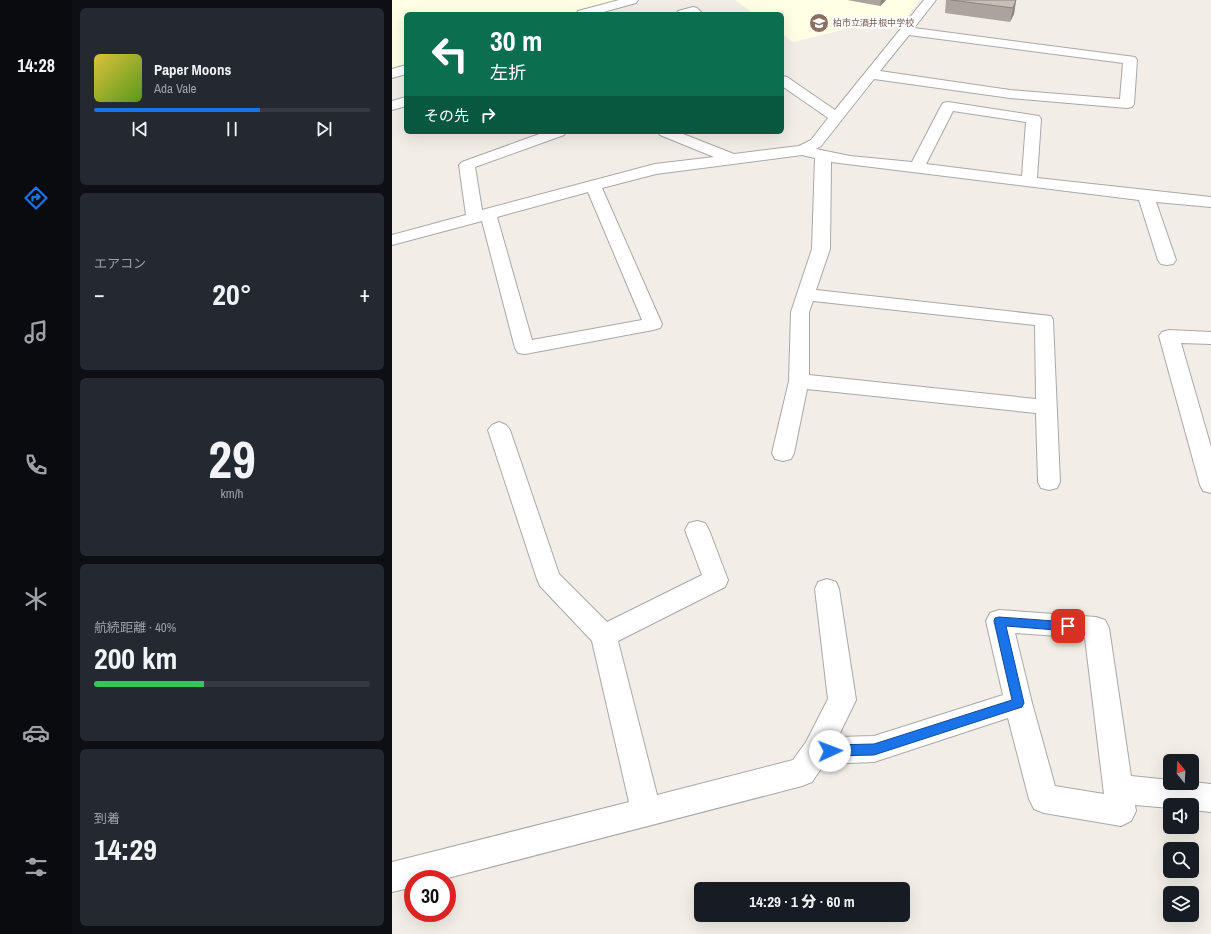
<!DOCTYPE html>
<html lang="ja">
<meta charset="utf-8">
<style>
:root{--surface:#171b24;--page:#242831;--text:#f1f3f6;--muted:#9ea1a6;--line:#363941;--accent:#1a73e8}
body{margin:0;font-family:"Archivo Narrow","Noto Sans JP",sans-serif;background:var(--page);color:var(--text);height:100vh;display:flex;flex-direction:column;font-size:15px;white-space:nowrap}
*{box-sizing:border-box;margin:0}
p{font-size:13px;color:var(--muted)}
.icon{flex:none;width:22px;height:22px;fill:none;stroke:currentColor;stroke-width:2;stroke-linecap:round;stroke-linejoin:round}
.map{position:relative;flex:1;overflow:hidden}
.drawer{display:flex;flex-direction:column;gap:8px;padding:8px;background:#0d0f14;width:320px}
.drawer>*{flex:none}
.hud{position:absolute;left:12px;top:12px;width:380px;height:122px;border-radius:6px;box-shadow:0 4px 16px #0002;background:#0b6e4f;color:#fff;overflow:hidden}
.needle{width:26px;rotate:342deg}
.tools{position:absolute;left:771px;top:754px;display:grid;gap:8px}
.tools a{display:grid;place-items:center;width:36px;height:36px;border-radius:6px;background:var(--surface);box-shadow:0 4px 16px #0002;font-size:20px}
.speed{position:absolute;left:12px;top:870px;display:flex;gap:8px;font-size:20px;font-weight:700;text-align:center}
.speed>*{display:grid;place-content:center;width:52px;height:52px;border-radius:50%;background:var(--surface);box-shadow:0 4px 16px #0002;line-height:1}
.speed .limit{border:6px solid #d22;background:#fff;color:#111}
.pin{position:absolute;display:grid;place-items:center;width:34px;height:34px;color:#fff;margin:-17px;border-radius:8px;box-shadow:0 2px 6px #0006}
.me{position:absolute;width:44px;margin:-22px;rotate:88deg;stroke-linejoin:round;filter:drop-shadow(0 0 3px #0008)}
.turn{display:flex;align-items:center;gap:14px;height:84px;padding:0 20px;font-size:18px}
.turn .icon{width:52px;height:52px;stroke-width:2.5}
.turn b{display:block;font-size:28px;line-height:34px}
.then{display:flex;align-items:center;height:38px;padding:0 20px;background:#0003;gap:8px;font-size:15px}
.big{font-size:30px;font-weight:800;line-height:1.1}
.drawer .card{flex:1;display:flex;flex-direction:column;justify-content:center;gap:6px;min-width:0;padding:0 14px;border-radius:6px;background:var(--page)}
.drawer .dial{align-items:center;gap:0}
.dial b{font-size:52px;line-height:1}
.song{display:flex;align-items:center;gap:12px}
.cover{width:48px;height:48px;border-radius:6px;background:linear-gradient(135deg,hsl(50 70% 55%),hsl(90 70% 35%))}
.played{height:4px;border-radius:2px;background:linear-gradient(90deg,var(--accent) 60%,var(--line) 60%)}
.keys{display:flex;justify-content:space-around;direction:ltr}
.heat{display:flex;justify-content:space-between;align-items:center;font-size:22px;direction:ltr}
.charge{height:6px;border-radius:3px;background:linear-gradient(90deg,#34c759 40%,var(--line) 0)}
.trip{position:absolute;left:302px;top:882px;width:216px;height:40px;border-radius:6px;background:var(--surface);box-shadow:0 4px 16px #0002;font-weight:800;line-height:40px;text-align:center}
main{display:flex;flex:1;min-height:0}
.dock{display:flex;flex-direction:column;width:72px;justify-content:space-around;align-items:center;background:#090b0e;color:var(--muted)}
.dock .icon{width:28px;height:28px}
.dock .selected{color:var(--accent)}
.dock b{font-size:18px;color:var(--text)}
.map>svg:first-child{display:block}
.education{fill:#ffffe3}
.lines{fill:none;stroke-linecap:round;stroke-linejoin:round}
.minor-casing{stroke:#a8a8a8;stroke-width:2}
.minor{fill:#fff;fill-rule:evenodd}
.wall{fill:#aba39d}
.shaded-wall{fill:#8b857f}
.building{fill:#c7beb6;stroke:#8b857f}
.route{fill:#1a73e8;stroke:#114b97}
.labels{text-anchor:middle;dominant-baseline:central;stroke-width:4;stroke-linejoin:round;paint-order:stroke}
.far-education-label{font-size:9px;fill:#785e54;stroke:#fff;text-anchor:start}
</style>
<main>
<nav class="dock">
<b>14:28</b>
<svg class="icon selected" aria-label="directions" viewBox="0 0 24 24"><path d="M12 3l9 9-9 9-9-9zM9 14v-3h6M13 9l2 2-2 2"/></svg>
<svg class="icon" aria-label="music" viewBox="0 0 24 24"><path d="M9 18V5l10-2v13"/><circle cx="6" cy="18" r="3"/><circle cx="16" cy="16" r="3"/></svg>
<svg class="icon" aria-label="phone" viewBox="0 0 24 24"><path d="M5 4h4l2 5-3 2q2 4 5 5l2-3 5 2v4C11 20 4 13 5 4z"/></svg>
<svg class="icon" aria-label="climate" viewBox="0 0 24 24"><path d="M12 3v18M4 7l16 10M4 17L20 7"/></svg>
<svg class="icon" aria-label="car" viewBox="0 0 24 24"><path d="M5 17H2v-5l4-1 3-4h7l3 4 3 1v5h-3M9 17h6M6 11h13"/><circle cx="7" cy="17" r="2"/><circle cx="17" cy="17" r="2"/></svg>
<svg class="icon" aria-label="filters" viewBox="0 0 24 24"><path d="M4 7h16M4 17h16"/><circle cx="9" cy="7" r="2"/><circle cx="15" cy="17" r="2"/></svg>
</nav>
<section class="drawer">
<div class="card">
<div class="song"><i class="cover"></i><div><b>Paper Moons</b><p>Ada Vale</p></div></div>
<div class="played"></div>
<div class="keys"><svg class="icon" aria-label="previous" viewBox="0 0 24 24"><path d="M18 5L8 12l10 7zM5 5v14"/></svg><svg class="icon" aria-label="pause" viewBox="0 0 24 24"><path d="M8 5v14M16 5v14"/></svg><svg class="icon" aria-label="next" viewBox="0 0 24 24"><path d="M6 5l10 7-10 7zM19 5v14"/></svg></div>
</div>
<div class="card"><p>エアコン</p>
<div class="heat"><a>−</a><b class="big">20°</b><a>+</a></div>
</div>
<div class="card dial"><b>29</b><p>km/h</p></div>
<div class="card"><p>航続距離 · 40%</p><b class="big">200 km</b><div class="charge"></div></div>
<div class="card"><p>到着</p><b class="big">14:29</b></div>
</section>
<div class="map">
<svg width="819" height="934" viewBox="0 0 819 934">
<rect width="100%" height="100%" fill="#f2eee7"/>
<path class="education" d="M0,0H230L180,14H14V66L0,70Z
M343,0H528L506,27L466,20L462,27L401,42L390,34V14H362Z"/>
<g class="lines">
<g class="minor-casing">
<path id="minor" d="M227,0H246L244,3L204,14H184L186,11Z
M532,0H544L522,28L743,57L745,60L742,104L740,107L735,108L618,98L482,79L429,146L424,149L458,156L520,162L549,106L551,103L556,102L647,116L649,119L645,178L819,197V207L764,202L784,260L781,264L775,265L769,264L766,260L747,200L439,162L438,249L424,290L659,316L661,320L668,482L665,488L657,490L649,488L646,482L644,413L415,389L402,453L399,459L391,461L383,459L380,453L397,381L399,312L420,249L423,158L410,155L264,174L210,188L270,324L268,328L261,330L133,354L126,353L123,348L90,221L0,245V235L74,215L67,165L70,162L153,132H174L172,135L83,167L90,210L263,164L322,157L268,135L266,132H286L342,154L407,146L419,140L436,118L390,86V76L395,77L443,110ZM517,35L731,63L728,99L618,90L488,71ZM561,111L634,122L630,176L534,164ZM196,192L250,320L140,340L105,217ZM421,301L643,325L644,399L417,375V312Z
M301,7L305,8L311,14H284L286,11Z
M14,65V74L0,78V69Z
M14,97V106L0,110V101Z
M777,330L819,332V344L789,343L819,447V493L811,491L808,485L767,336L770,332Z
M107,422L114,425L118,430L167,574L215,622L310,575L293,530L297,523L305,521L313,523L317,530L336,580L333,587L226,641L265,795L401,760L414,742L436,699L423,589L426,582L435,579L444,582L447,589L464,700L446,737L482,736L611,695L594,621L598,613L607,610L704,617L713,620L717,628L739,776L778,780V783L800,782L819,784V812L800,810V805H778V808L743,805L744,811L739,821L729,826L652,813L642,809L637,799L616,718L482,762L432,764L420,782L410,786L52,879H21V887L0,892V862L237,802L200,641L148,586L145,579L96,430L100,425ZM623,633L693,638L712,794L663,786L640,703Z"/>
</g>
<use href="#minor" class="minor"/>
</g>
<path class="wall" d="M455,0H494L488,6Z
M554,0H624L622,14L618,22L553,13Z"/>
<path class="shaded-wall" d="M489,0H494L488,6Z
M624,0L622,14L618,22L621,8Z"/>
<path class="building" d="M559,0H624L621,8Z"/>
<path class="route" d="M607,617L676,622L680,623L682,626L680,629L676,631L614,626L632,703L630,707L482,755L438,756L434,754L432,751L434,747L438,745L482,744L620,700L602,621L603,618Z"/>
<defs>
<g id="school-disc" transform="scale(1)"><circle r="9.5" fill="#8d6e63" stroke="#fff"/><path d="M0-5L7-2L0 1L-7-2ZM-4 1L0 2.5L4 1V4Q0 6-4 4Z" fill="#fff"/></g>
</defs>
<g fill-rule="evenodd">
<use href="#school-disc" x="427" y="23"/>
</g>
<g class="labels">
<g class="far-education-label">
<text x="441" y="23">柏市立酒井根中学校</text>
</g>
</g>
</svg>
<div class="tools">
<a><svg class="needle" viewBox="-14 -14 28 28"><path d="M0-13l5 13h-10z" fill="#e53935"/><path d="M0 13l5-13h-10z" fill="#9ea1a6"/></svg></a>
<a><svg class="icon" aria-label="sound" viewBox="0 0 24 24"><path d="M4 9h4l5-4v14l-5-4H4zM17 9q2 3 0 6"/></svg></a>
<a><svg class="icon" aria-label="search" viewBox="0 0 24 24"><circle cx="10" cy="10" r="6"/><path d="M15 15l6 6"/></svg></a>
<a><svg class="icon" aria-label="layers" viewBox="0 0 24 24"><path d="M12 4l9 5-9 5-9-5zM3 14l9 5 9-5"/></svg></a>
</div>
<div class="speed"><div class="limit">30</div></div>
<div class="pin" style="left:676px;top:626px;background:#d93025"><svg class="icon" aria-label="arrive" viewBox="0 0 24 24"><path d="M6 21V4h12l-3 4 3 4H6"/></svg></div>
<svg class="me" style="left:438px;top:751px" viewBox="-20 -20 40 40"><circle r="19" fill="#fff"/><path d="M0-13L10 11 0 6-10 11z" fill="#1a73e8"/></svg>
<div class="trip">14:29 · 1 分 · 60 m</div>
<div class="hud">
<div class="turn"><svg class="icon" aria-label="left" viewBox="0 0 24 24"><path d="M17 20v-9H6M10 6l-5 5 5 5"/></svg><div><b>30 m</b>左折</div></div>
<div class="then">その先<svg class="icon" aria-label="right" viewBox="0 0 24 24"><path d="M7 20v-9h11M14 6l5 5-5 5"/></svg></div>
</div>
</div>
</main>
